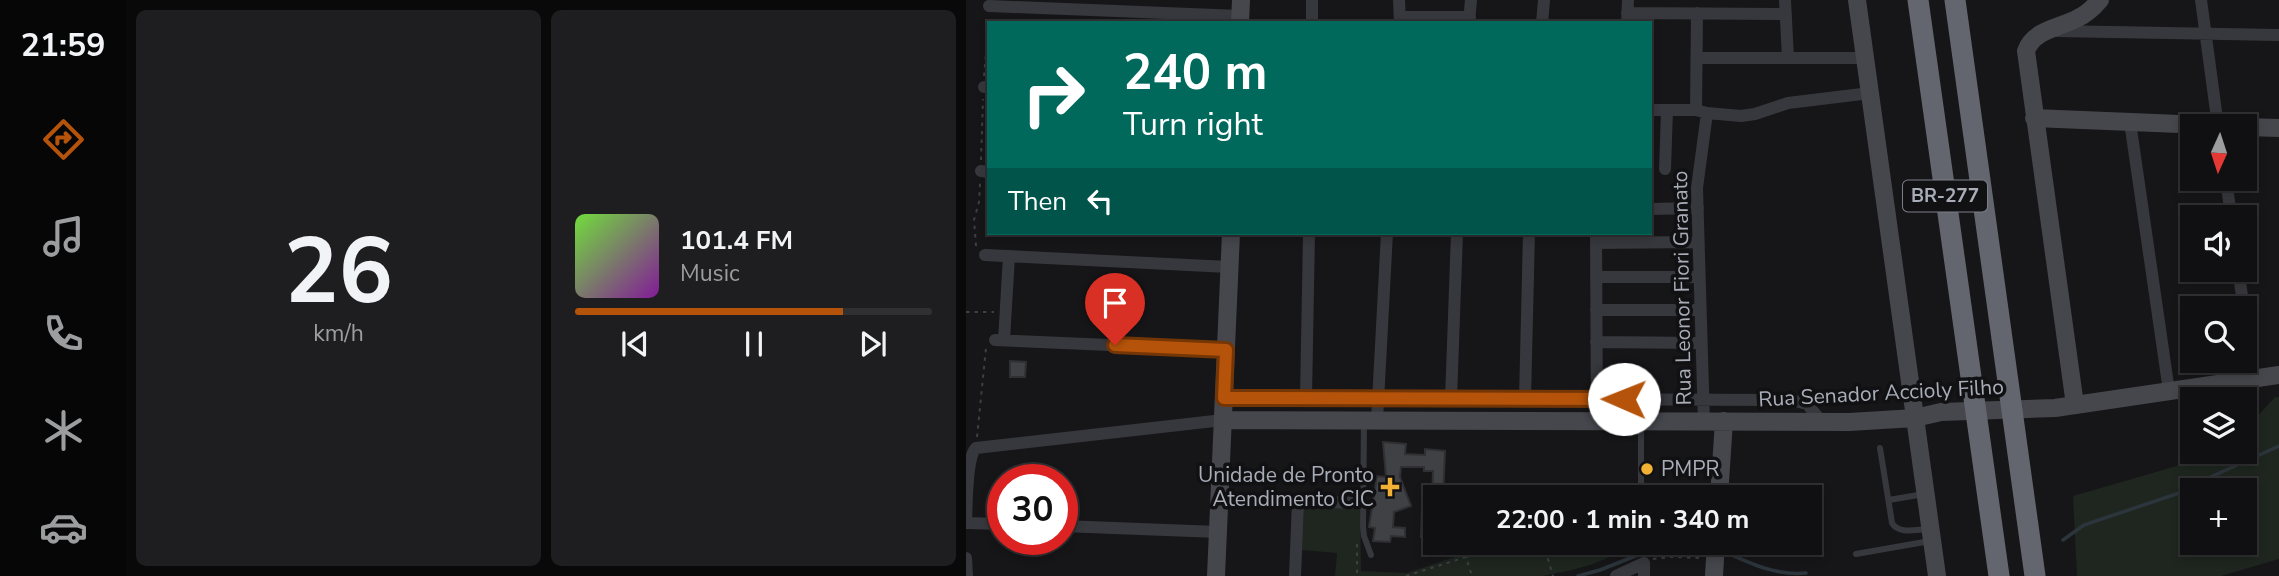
<!DOCTYPE html>
<meta charset="utf-8">
<style>
:root{--surface:#101012;--page:#1e1e20;--text:#f1f3f6;--muted:#9c9d9f;--line:#303032;--accent:#b45309}
body{margin:0;font-family:"Nunito Sans",sans-serif;background:var(--page);color:var(--text);height:100vh;display:flex;flex-direction:column;font-size:26px;white-space:nowrap}
*{box-sizing:border-box;margin:0}
p{font-size:23px;color:var(--muted)}
.icon{flex:none;width:38px;height:38px;fill:none;stroke:currentColor;stroke-width:2;stroke-linecap:round;stroke-linejoin:round}
.map{position:relative;flex:1;overflow:hidden}
.details{display:flex;flex-direction:column;gap:10px;padding:10px;background:#09090a;width:840px}
.details>*{flex:none}
.banner{position:absolute;left:21px;top:21px;width:665px;height:214px;border-radius:0px;box-shadow:0 4px 10px #0003,0 0 0 2px var(--line);background:#00695c;color:#fff;overflow:hidden}
.needle{width:46px;rotate:183deg}
.buttons{position:absolute;left:1214px;top:114px;display:grid;gap:14px}
.buttons a{display:grid;place-items:center;width:77px;height:77px;border-radius:0px;background:var(--surface);box-shadow:0 4px 10px #0003,0 0 0 2px var(--line);font-size:35px}
.speed{position:absolute;left:21px;top:464px;display:flex;gap:14px;font-size:35px;font-weight:700;text-align:center}
.speed>*{display:grid;place-content:center;width:91px;height:91px;border-radius:50%;background:var(--surface);box-shadow:0 4px 10px #0003,0 0 0 2px var(--line);line-height:1}
.speed .limit{border:10px solid #d22;background:#fff;color:#111}
.pin{position:absolute;display:grid;place-items:center;width:60px;height:60px;color:#fff;margin:-72px -30px;border-radius:50% 50% 50% 0;rotate:-45deg;box-shadow:0 0 7px #0007}
.pin .icon{rotate:45deg}
.me{position:absolute;width:77px;margin:-38px;rotate:271deg;stroke-linejoin:round;filter:drop-shadow(0 0 5px #0008)}
.turn{display:flex;align-items:center;gap:24px;height:147px;padding:0 21px;font-size:32px}
.turn .icon{width:91px;height:91px;stroke-width:2.5}
.turn b{display:block;font-size:49px;line-height:60px}
.then{display:flex;align-items:center;height:66px;padding:0 21px;background:#0003;gap:14px;font-size:26px}
.details .widget{flex:1;display:flex;flex-direction:column;justify-content:center;gap:10px;min-width:0;padding:0 24px;border-radius:10px;background:var(--page)}
.details .dial{align-items:center;gap:0}
.dial b{font-size:91px;line-height:1}
.song{display:flex;align-items:center;gap:21px}
.cover{width:84px;height:84px;border-radius:10px;background:linear-gradient(135deg,hsl(100 70% 55%),hsl(290 70% 35%))}
.played{height:7px;border-radius:4px;background:linear-gradient(90deg,var(--accent) 75%,var(--line) 75%)}
.keys{display:flex;justify-content:space-around;direction:ltr}
.details .tiles{flex:1;display:grid;gap:10px;grid-template-columns:repeat(2,1fr)}
.trip{position:absolute;left:457px;top:485px;width:399px;height:70px;border-radius:0px;background:var(--surface);box-shadow:0 4px 10px #0003,0 0 0 2px var(--line);font-weight:700;line-height:70px;text-align:center}
main{display:flex;flex:1;min-height:0}
.dock{display:flex;flex-direction:column;width:126px;justify-content:space-around;align-items:center;background:#060607;color:var(--muted)}
.dock .icon{width:49px;height:49px}
.dock .selected{color:var(--accent)}
.dock b{font-size:32px;color:var(--text)}
.map>svg:first-child{display:block}
.green{fill:#1e261f;fill-rule:evenodd}
.lines{fill:none;stroke-linecap:round;stroke-linejoin:round}
.stream{stroke:#2c353c;stroke-width:3.5}
.building{fill:#404145;stroke:#303034;stroke-width:2}
.path{stroke:#3d3f44;stroke-width:2;stroke-dasharray:3.5 5;stroke-linecap:butt}
.lane{stroke:#37383d;stroke-width:6}
.street{stroke:#37383d;stroke-width:12}
.secondary{stroke:#45474d;stroke-width:18}
.highway{stroke:#63666e;stroke-width:21}
.route-casing{stroke:#753606;stroke-width:18}
.route{stroke:#b45309;stroke-width:12}
.poi-dot{fill:#f2b134;stroke:#111113;stroke-width:2.5}
.labels{text-anchor:middle;dominant-baseline:central;stroke-width:7;stroke-linejoin:round;paint-order:stroke}
.shield{fill:#111113;stroke:#7b7e86;stroke-width:2}
.shield-label{font-size:19px;font-weight:bold;fill:#a8adb8}
.street-label{font-size:21px;fill:#a8adb8;stroke:#111113}
.poi-label{font-size:21px;fill:#a8adb8;stroke:#111113;text-anchor:start}
</style>
<main>
<nav class="dock">
<b>21:59</b>
<svg class="icon selected" aria-label="directions" viewBox="0 0 24 24"><path d="M12 3l9 9-9 9-9-9zM9 14v-3h6M13 9l2 2-2 2"/></svg>
<svg class="icon" aria-label="music" viewBox="0 0 24 24"><path d="M9 18V5l10-2v13"/><circle cx="6" cy="18" r="3"/><circle cx="16" cy="16" r="3"/></svg>
<svg class="icon" aria-label="phone" viewBox="0 0 24 24"><path d="M5 4h4l2 5-3 2q2 4 5 5l2-3 5 2v4C11 20 4 13 5 4z"/></svg>
<svg class="icon" aria-label="climate" viewBox="0 0 24 24"><path d="M12 3v18M4 7l16 10M4 17L20 7"/></svg>
<svg class="icon" aria-label="car" viewBox="0 0 24 24"><path d="M5 17H2v-5l4-1 3-4h7l3 4 3 1v5h-3M9 17h6M6 11h13"/><circle cx="7" cy="17" r="2"/><circle cx="17" cy="17" r="2"/></svg>
</nav>
<section class="details">
<div class="tiles">
<div class="widget dial"><b>26</b><p>km/h</p></div>
<div class="widget">
<div class="song"><i class="cover"></i><div><b>101.4 FM</b><p>Music</p></div></div>
<div class="played"></div>
<div class="keys"><svg class="icon" aria-label="previous" viewBox="0 0 24 24"><path d="M18 5L8 12l10 7zM5 5v14"/></svg><svg class="icon" aria-label="pause" viewBox="0 0 24 24"><path d="M8 5v14M16 5v14"/></svg><svg class="icon" aria-label="next" viewBox="0 0 24 24"><path d="M6 5l10 7-10 7zM19 5v14"/></svg></div>
</div>
</div>
</section>
<div class="map">
<svg width="1313" height="576" viewBox="0 0 1313 576">
<rect width="100%" height="100%" fill="#161618"/>
<path class="green" d="M1309,397H1313V559L1255,576H1111L1107,496L1259,452H1279V430ZM1227,490H1279V542H1227Z
M337,507L394,508L395,571L441,573L530,543H678C661,545 648,556 632,562C614,569 595,572 577,576H369L371,553L335,550Z"/>
<g class="lines">
<path class="stream" d="M1097,540L1118,525L1234,486L1238,480L1313,446
M759,552C786,564 811,576 840,573
M612,576L634,570L692,547L726,543"/>
</g>
<path class="building" d="M44,361L60,362L59,377H44Z
M417,442L440,444L439,454L459,455V449L479,451L477,497H466L467,471H458V467H435L434,477L445,506L428,512L427,527L439,528V537L425,536L424,542L407,541L409,528L403,527L411,476L420,477Z
M456,506H469V548L457,547L458,537H455Z"/>
<g class="lines">
<path class="path" d="M18,76L23,19
M15,160L17,99
M10,246L8,220L13,202L14,183
M0,312H28
M11,437L20,348
M300,496L321,497
M577,542L587,576
M391,544V576
M500,557L542,542
M687,559L705,557L734,558
M440,576L500,557L506,576"/>
<path class="lane" d="M398,422L397,527L398,536L405,555
M675,423V483L680,490L697,493L717,491
M914,448L926,523C933,535 951,529 963,529
M923,500L958,494
M890,554L964,541"/>
<path class="street" d="M433,0L434,22
M819,0L822,58
M1235,0L1252,126
M23,6L274,16
M661,13L820,14
M434,17H504
M503,22L505,0
M346,23V0
M576,23L578,0
M661,23L662,0
M1089,31L1313,35
M731,58H899
M18,87H23
M684,110H730L741,113L775,116L789,114L822,103L904,93
M730,110L731,13
M1164,122L1203,391
M699,169L701,110
M15,171L23,172
M1260,178L1265,217
M684,209L732,208
M630,233L631,421
M630,243L732,242
M19,255L263,267
M1272,270L1278,308
M630,277H733
M630,310H734
M1279,320L1287,379
M29,340L260,350
M38,340L43,256
M630,342L735,343
M258,398L825,400L841,404L856,422
M340,398L343,233
M485,399L491,233
M559,399L563,233
M411,420L421,233
M738,422L731,188L741,113
M0,521C1,504 0,458 10,448L257,420
M0,523L37,524
M96,526L252,532
M0,558L1,576
M329,576L332,501L392,503
M650,576L678,563V576"/>
<path class="secondary" d="M891,0L971,576
M274,23L275,0
M1068,118L1262,126
M1279,127L1313,128
M1109,405L1060,51C1068,29 1094,28 1112,18C1121,14 1128,7 1134,0
M257,420L883,422L949,418L975,412L1089,408L1313,375
M753,497L758,421
M250,576L265,233
M748,576L750,542"/>
<path class="highway" d="M952,0L1033,576
M989,0L1069,576"/>
</g>
<g class="lines">
<g class="route-casing">
<path id="route" d="M149,345L260,350L258,398L658,399"/>
</g>
<use href="#route" class="route"/>
</g>
<g class="poi-dot">
<circle cx="681" cy="469" r="7"/>
<path d="M420.5 476.5h7v7h7v7h-7v7h-7v-7h-7v-7h7z"/>
</g>
<g class="labels">
<rect class="shield" x="937" y="180.5" width="84" height="31" rx="5"/>
<g class="shield-label">
<text x="979" y="196">BR-277</text>
</g>
<g class="street-label">
<text transform="translate(716 288) rotate(-91)">Rua Leonor Fiori Granato</text>
<text transform="translate(915 393) rotate(-3)">Rua Senador Accioly Filho</text>
</g>
<g class="poi-label">
<text x="695" y="469">PMPR</text>
<text x="408" y="475" text-anchor="end">Unidade de Pronto<tspan x="408" dy="24">Atendimento CIC</tspan></text>
</g>
</g>
</svg>
<div class="buttons">
<a><svg class="needle" viewBox="-14 -14 28 28"><path d="M0-13l5 13h-10z" fill="#e53935"/><path d="M0 13l5-13h-10z" fill="#9c9d9f"/></svg></a>
<a><svg class="icon" aria-label="sound" viewBox="0 0 24 24"><path d="M4 9h4l5-4v14l-5-4H4zM17 9q2 3 0 6"/></svg></a>
<a><svg class="icon" aria-label="search" viewBox="0 0 24 24"><circle cx="10" cy="10" r="6"/><path d="M15 15l6 6"/></svg></a>
<a><svg class="icon" aria-label="layers" viewBox="0 0 24 24"><path d="M12 4l9 5-9 5-9-5zM3 14l9 5 9-5"/></svg></a>
<a>+</a>
</div>
<div class="speed"><div class="limit">30</div></div>
<div class="pin" style="left:149px;top:345px;background:#d93025"><svg class="icon" aria-label="arrive" viewBox="0 0 24 24"><path d="M6 21V4h12l-3 4 3 4H6"/></svg></div>
<svg class="me" style="left:658px;top:399px" viewBox="-20 -20 40 40"><circle r="19" fill="#fff"/><path d="M0-13L10 11 0 6-10 11z" fill="#b45309"/></svg>
<div class="trip">22:00 · 1 min · 340 m</div>
<div class="banner">
<div class="turn"><svg class="icon" aria-label="right" viewBox="0 0 24 24"><path d="M7 20v-9h11M14 6l5 5-5 5"/></svg><div><b>240 m</b>Turn right</div></div>
<div class="then">Then<svg class="icon" aria-label="left" viewBox="0 0 24 24"><path d="M17 20v-9H6M10 6l-5 5 5 5"/></svg></div>
</div>
</div>
</main>
